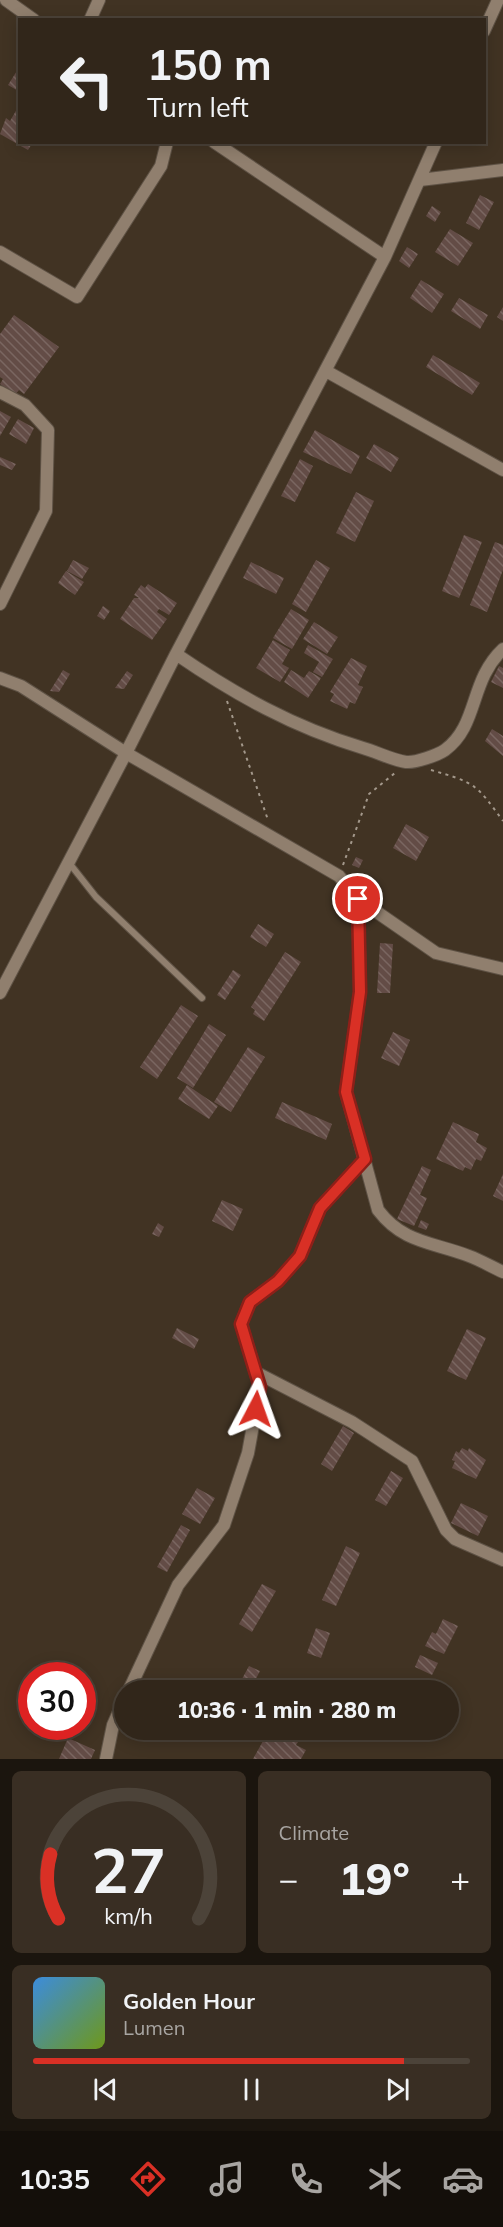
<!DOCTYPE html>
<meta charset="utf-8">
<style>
:root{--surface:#31261a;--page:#392e23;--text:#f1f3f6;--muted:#a8a5a2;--line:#4c4339;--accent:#d93025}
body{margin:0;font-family:Mulish,sans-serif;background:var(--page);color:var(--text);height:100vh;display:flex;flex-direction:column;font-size:22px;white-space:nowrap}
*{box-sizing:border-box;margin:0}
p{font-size:20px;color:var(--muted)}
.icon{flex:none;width:33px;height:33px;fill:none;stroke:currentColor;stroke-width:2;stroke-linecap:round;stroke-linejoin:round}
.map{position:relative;height:1759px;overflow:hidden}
.drawer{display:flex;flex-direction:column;gap:12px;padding:12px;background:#1b150e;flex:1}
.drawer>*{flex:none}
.banner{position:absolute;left:18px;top:18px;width:468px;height:126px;border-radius:0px;box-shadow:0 3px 15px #0003,0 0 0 2px var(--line);background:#31261a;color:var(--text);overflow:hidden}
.speed{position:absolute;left:18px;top:1662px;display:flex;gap:12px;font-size:30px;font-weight:700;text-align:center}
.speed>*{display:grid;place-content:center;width:78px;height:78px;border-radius:50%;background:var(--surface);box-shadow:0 3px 15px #0003,0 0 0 2px var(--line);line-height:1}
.speed .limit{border:9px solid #d22;background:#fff;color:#111}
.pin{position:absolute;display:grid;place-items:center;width:51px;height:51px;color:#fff;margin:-26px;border:3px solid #fff;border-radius:50%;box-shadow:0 2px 6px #0007}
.me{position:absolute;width:66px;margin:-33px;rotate:4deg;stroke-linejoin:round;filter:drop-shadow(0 0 4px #0008)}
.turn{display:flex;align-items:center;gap:21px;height:126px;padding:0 30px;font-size:27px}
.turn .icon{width:78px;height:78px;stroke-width:2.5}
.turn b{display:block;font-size:42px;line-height:51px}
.big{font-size:45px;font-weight:800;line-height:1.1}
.drawer .card{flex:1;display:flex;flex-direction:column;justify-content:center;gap:9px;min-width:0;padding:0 21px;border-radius:9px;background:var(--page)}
.drawer .dial{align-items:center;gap:0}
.dial svg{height:156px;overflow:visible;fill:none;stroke:var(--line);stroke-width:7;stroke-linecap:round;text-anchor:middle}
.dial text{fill:var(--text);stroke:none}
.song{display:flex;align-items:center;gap:18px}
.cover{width:72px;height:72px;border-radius:9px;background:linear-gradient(135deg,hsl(210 70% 55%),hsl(80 70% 35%))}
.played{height:6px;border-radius:3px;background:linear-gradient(90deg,var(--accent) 85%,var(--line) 85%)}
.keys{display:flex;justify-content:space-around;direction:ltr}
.heat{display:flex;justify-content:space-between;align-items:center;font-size:33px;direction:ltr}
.drawer .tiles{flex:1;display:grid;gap:12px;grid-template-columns:1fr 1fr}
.card:last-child{grid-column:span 2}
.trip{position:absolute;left:114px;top:1680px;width:345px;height:60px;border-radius:30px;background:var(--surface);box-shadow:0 3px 15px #0003,0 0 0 2px var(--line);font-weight:800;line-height:60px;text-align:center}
.dock{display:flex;height:96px;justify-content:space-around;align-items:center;background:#140f0a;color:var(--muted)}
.dock .icon{width:42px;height:42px}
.dock .on{color:var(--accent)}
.dock b{font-size:27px;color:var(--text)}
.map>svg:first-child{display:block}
.building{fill:url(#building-back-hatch)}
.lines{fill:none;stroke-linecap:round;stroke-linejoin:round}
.service-casing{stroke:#5e5245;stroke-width:8}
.minor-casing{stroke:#5e5245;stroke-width:14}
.path{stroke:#a3988b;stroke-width:2;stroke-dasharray:3 4.5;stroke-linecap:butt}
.service{stroke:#907f6e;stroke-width:6}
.minor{stroke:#907f6e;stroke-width:12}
.route-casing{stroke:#8d1f18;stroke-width:15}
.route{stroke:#d93025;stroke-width:10}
</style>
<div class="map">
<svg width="503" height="1759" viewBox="0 0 503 1759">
<defs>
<pattern id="building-back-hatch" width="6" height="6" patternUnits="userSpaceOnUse" patternTransform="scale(1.5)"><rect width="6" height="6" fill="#634c46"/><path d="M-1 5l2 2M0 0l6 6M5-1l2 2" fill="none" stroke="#7a6661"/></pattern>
</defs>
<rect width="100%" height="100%" fill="#413323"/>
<path class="building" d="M20,66V92L8,85Z
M17,109L20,142H33L28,150L0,134L6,118L10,121Z
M480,195L494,202L479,230L466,223Z
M432,206L441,212L435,222L426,216Z
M450,229L473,243L458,266L435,252Z
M407,247L418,254L409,268L399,261Z
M421,280L444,294L432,313L410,298Z
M459,298L488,315L480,329L451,311Z
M503,307V321L497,317Z
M14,315L59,347L24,394L19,390L15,395L0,384L3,379L0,377V334Z
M433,355L480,383L472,395L426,367Z
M0,411L11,417L0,436Z
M18,419L34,428L26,444L9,434Z
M315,430L360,456L351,474L303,452Z
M374,444L399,458L391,472L366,458Z
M0,457L16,464L12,470L0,465Z
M300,459L313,466L295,502L281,496Z
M356,492L374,501L355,542L336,533Z
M464,535L482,542L459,598L442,591Z
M495,542L503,545V570L487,612L470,605Z
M73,560L89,568L82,579L67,571Z
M316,560L330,568L306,612L292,604Z
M251,562L284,578L276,594L243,578Z
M66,571L84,582L75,595L58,583Z
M148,584L177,603L169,615L159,609L157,612L167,619L152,640L120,619L134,598H139L134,595L141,585L145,588Z
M103,606L110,611L104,620L97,616Z
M291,609L309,620L292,649L273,638Z
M314,622L338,637L327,654L303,639Z
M273,640L290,650L282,664L289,668L280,682L256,668Z
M308,645L333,659L322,677L313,672L319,662L304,653Z
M351,658L367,666L358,685L363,687L355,704L350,702L347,709L330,701L334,694L330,692Z
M499,666L503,668V688L491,682Z
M63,670L70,674L59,692L50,691Z
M291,670L304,678L309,671L321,678L308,698L284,682Z
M127,671L133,675L124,689L115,688Z
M492,729L503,736V756L485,741Z
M406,824L429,837L416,861L393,848Z
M356,857L363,860L359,868L352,865Z
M258,924L274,934L266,947L250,937Z
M380,943L393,944L390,993H377Z
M285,952L301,962L264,1021L253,1014L255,1010L251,1007Z
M233,970L241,975L225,1000L217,995Z
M181,1005L198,1016L157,1079L140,1067Z
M209,1024L226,1035L193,1088L177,1078Z
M393,1032L410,1040L399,1066L381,1058Z
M248,1047L265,1057L231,1112L214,1102Z
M187,1085L218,1106L209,1119L178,1099Z
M282,1102L332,1124L326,1140L275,1118Z
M453,1122L479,1134L476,1142L487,1148L481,1161L476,1159L471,1170L465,1167L463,1171L436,1159Z
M422,1166L431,1170L420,1195L427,1198L414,1226L397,1219Z
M503,1174V1201L493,1196Z
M222,1200L243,1209L233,1231L212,1221Z
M421,1220L429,1224L426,1230L418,1227Z
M158,1223L164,1227L159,1237L152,1234Z
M177,1328L199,1339L194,1349L172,1338Z
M467,1329L486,1338L466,1380L447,1371Z
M343,1426L354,1433L332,1471L321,1464Z
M462,1448L468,1451L469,1448L486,1460L476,1479L452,1468L455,1461L452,1460L456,1451L459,1453Z
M391,1471L403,1478L386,1506L375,1500Z
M197,1488L215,1498L200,1524L182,1514Z
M461,1503L488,1516L478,1536L451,1523Z
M181,1525L190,1530L167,1572L157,1567Z
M346,1546L360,1553L336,1606L322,1600Z
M262,1584L276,1591L252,1632L239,1624Z
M443,1619L458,1626L444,1654L425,1646L432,1632L436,1634Z
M316,1628L330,1633L321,1658L307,1653Z
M420,1655L438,1663L432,1675L415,1667Z
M249,1666L260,1671L250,1690H236Z
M277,1731L298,1742L296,1745L306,1750L301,1759H253L268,1732L275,1735Z
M68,1738L95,1750L91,1759H59Z"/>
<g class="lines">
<g class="service-casing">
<path id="service" d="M70,864L96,897L202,998"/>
</g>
<g class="minor-casing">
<path id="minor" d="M6,0L34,20
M90,20L99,0
M484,31L498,0
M420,180L503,170
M0,252L77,297L161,166L167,142
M385,257L436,142
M326,371L503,470
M0,392L25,405L48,430L46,511L0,604
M176,654L385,257L214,142
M0,678L21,686L126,753L176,654C236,695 293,727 363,748C377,752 392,760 406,762C415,763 438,755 445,750C479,725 469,681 503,649
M358,899L436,953L503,969
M0,993L126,753L339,876L358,899L360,992L346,1092L378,1210C403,1243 432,1242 469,1256C480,1260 492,1267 503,1272
M257,1373L352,1422L412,1461L446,1530L455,1539L503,1560
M129,1690L178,1585L224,1525L248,1453L260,1387L241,1324L250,1302L278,1281L300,1256L320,1208L365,1159
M106,1759L113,1725L124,1700"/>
</g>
<path class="path" d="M227,701L268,820
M431,770C476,783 476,784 503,821
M343,865L369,794L395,773"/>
<use href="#service" class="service"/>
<use href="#minor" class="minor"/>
</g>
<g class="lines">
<g class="route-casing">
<path id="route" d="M256,1409L260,1387L241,1324L250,1302L278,1281L300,1256L320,1208L365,1159L346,1092L360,992L358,899"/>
</g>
<use href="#route" class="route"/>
</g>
</svg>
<div class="speed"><div class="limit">30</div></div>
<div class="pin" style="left:358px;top:899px;background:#d93025"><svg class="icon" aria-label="arrive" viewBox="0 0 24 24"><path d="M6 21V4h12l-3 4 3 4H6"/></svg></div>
<svg class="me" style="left:256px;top:1409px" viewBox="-20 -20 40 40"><path d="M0-17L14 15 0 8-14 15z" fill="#d93025" stroke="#fff" stroke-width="4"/></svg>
<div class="trip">10:36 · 1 min · 280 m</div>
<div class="banner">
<div class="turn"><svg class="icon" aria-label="left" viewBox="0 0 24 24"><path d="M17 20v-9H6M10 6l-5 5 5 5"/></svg><div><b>150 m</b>Turn left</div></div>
</div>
</div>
<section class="drawer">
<div class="tiles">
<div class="card dial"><svg viewBox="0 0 100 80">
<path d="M14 69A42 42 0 1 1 86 69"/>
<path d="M14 69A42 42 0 0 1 10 36" stroke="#d93025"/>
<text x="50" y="56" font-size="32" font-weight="700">27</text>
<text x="50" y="72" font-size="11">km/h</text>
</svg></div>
<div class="card"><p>Climate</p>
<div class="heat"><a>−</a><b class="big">19°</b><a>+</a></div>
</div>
<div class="card">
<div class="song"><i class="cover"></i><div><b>Golden Hour</b><p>Lumen</p></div></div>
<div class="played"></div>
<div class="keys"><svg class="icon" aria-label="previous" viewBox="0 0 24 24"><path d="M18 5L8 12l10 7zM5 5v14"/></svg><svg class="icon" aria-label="pause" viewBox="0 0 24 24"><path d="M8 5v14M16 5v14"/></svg><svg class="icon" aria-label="next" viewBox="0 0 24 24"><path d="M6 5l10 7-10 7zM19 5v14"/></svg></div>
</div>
</div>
</section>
<nav class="dock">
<b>10:35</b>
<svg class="icon on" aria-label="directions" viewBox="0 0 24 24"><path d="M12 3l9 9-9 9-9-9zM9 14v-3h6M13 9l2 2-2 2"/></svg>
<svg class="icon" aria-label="music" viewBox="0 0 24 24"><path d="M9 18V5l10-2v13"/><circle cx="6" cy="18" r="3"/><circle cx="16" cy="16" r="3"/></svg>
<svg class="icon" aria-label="phone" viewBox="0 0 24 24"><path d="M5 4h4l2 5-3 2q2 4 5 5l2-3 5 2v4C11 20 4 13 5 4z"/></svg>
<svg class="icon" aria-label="climate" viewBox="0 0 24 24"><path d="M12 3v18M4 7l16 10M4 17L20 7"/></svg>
<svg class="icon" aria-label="car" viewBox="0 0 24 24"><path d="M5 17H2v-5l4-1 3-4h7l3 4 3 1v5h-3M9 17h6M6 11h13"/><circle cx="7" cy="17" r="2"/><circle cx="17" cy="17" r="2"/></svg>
</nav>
